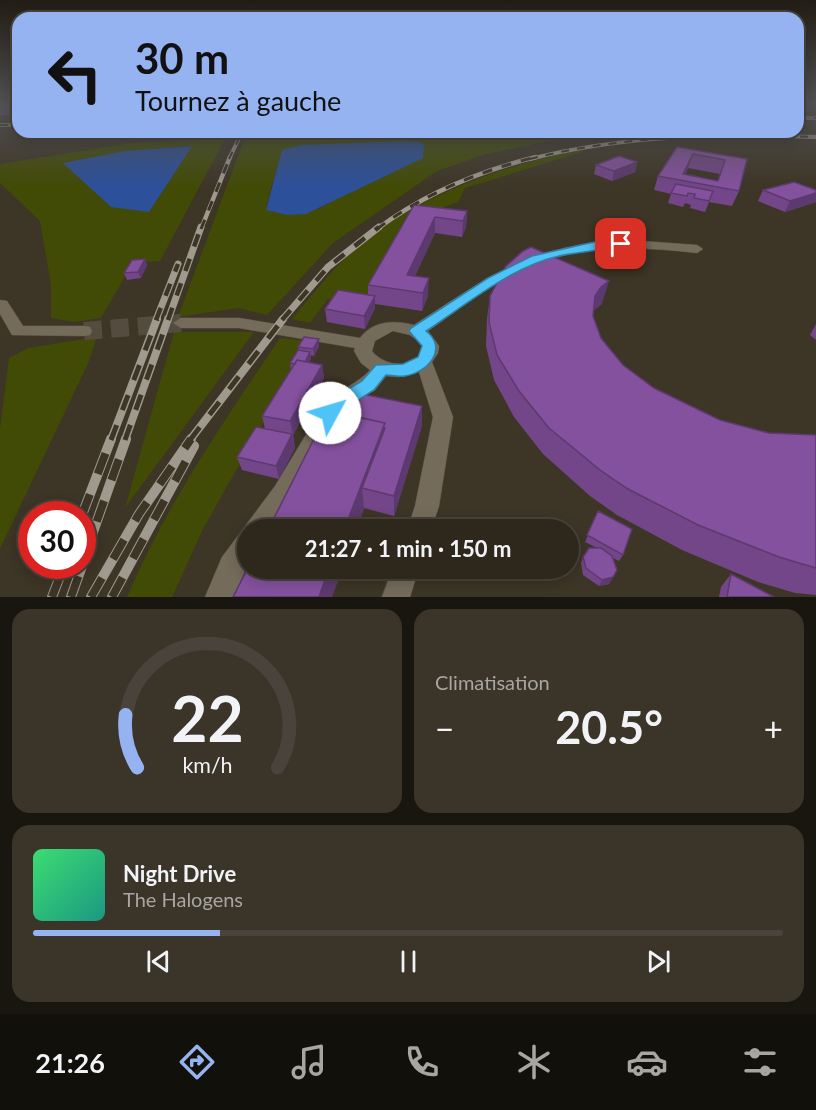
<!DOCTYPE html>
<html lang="fr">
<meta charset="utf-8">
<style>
:root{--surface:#2e281c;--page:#3a3429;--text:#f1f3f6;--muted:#a7a6a3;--line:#49443b;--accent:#95b2f1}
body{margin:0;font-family:Lato,sans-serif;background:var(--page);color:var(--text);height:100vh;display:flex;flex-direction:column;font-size:22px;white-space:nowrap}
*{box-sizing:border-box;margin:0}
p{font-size:20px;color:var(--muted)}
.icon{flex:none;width:33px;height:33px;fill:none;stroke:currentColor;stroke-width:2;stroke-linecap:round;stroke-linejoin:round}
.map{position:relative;height:597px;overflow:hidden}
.details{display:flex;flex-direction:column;gap:12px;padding:12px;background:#19160f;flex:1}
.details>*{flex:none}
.banner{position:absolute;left:12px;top:12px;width:792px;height:126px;border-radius:18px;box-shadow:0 3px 15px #0003,0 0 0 2px var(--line);background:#95b2f1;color:#111;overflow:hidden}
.speed{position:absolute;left:18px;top:501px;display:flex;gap:12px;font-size:30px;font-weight:700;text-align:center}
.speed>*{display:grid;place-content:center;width:78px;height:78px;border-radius:50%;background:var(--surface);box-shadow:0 3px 15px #0003,0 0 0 2px var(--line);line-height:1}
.speed .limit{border:9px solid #d22;background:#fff;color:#111}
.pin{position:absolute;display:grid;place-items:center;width:51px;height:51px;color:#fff;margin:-26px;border-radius:12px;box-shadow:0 3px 9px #0006}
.me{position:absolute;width:66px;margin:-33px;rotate:51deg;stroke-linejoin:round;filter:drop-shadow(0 0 4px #0008)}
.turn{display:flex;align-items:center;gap:21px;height:126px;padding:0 24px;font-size:27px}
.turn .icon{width:78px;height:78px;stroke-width:2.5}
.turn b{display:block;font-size:42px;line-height:51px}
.big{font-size:45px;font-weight:700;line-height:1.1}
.details .tile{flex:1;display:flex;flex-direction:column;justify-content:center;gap:9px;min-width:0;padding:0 21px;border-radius:18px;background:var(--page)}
.details .dial{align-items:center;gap:0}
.dial svg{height:156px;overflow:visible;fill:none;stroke:var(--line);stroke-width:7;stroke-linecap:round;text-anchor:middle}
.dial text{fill:var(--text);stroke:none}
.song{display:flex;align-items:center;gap:18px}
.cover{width:72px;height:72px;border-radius:9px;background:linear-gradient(135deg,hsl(140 70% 55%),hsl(170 70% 35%))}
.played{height:6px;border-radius:3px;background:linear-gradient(90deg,var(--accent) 25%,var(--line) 25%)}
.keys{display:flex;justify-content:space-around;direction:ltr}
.heat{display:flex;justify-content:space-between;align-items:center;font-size:33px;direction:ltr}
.details .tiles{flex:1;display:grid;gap:12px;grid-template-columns:1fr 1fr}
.tile:last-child{grid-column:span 2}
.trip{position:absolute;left:237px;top:519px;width:342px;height:60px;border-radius:30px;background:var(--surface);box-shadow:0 3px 15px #0003,0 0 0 2px var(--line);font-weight:700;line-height:60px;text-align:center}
.tabs{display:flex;height:96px;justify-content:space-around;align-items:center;background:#12100b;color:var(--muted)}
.tabs .icon{width:42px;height:42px}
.tabs .on{color:var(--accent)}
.tabs b{font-size:27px;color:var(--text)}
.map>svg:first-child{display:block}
.green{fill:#414b05;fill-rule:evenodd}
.water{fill:#2c509a}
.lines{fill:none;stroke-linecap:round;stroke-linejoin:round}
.street-tunnel{stroke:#544d3f;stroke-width:18;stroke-dasharray:18 9;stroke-linecap:butt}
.street-casing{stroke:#5a5346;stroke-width:1}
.street{fill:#746b5b;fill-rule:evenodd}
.rail-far4-casing{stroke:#9f998e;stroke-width:4}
.rail-far3-casing{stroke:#9f998e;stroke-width:4.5}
.rail-far2-casing{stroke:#9f998e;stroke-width:7}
.rail-far1-casing{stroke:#9f998e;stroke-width:8}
.rail-casing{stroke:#9f998e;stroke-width:10}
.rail-far4{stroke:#3d3526;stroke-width:2;stroke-dasharray:8;stroke-linecap:butt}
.rail-far3{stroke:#3d3526;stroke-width:3;stroke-dasharray:10;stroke-linecap:butt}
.rail-far2{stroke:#3d3526;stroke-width:4.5;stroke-dasharray:13;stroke-linecap:butt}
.rail-far1{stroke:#3d3526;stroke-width:5;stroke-dasharray:16;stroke-linecap:butt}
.rail{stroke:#3d3526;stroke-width:8;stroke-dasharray:22;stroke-linecap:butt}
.wall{fill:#724688;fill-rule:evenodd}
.shaded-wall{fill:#5c396f}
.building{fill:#84519e;stroke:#5c396f;stroke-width:1.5;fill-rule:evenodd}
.route{fill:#4fc3f7;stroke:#337fa1;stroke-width:1.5}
</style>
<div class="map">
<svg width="816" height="597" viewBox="0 0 816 597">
<rect width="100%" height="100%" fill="#3d3526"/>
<path class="green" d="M612,133L549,141L486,154L437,171L333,243L267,315L238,308L178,317L244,140ZM282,150L423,157L360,186L318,209L266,207Z
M225,139L160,261L133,263L101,318L74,322L51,318V285L40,221L0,183V164L131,143ZM191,146L149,212L64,163L124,151Z
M579,150L585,151L465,188L458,202L414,218L363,301L328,299L310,323L292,319C313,294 332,269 357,247C419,195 501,166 579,150Z
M174,332H254L125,508Z
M97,337L89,361L0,549V429L9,358L28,348Z
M280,338L309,341L203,529L172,597H127C166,505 224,421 280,338Z"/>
<path class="water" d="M405,141L420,142L424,145L423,158L306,214L287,215L266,210L282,150L301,145Z
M192,146L149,212L111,207L63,163L124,151Z"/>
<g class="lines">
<path class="street-tunnel" d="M84,331L181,323"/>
<g class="street-casing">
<path id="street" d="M628,240L697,245L703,249L697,253C637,246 576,244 520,271C487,287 458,310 428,331L439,346L438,353L432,362L453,417L439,506L431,530H407L415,506L433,417L419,372L399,377L386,376L375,390L340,410L333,408L330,403C337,390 359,383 370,370L361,363L354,351L355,348L239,328H181L173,323L181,318H239L360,338C373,320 395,320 414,325C492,275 531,244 628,240ZM393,331L410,335L421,343C427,369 386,370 372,351L375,341Z
M0,300L7,301L23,326H84L90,327L92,331L90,335L84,336L12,335L0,314Z
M320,421L327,423L330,429L291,500L270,530H248V564L233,597H205L222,557L275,486L313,423Z
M393,568H419L410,597H382Z"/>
</g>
<use href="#street" class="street"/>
<g class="rail-far4-casing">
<path id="rail-far4" d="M798,118H816
M0,125H18
M229,159L242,132
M530,159C624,135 719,134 816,137"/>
</g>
<g class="rail-far3-casing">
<path id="rail-far3" d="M201,229L230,157
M377,229C424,194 479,171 536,157"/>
</g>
<g class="rail-far2-casing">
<path id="rail-far2" d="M156,320L178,264
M168,320L201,227
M282,320L328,267L379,227"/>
</g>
<g class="rail-far1-casing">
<path id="rail-far1" d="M111,440L157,319
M125,440L168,319
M190,440L283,319"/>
</g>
<g class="rail-casing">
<path id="rail" d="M82,515L111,439
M82,563L126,439
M52,597L64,566
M71,597L82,566
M91,597L139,514L191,439
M112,597L194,446"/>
</g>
<use href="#rail-far4" class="rail-far4"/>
<use href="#rail-far3" class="rail-far3"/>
<use href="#rail-far2" class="rail-far2"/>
<use href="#rail-far1" class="rail-far1"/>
<use href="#rail" class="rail"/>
</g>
<path class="wall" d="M0,104H18V115H0Z
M677,147L747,159L739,191L732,206L709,202L705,212L690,208L691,205L685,203L683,207L668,203L671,194L654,190L658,176ZM688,168L720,174L718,181L685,175Z
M637,162L635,172L612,181L594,174L596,165Z
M763,190L816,202L785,212L758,201Z
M414,205L467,211L466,227L462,237L435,233L415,276L428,296L422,311L375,304V308L365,329L327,322L325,309L368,295V285Z
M145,259L147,265L141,278L127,280L124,273Z
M490,296L602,304L594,310L593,316L601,338L623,365L654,388L720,420L769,433L816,435V595L795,593L758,582L682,550L617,515L590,496L543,454L514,417L494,380L486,346L487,319Z
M816,324V340L810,335Z
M319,339V346L314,356L311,355V359L309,362L322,365L324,378L293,435L295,448L279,479L242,470L237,457L265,429L262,416L291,370L290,363L299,350L298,347Z
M422,426L394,516L364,508L357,530H268Z
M598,511L623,555L619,561L613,558L617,570L609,584L599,586L583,575L581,563L583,557L597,548L585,542Z
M731,574L774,597H719L721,587Z"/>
<path class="shaded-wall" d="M693,154L688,168L682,180L683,174Z
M637,162L635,172L612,181L614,171Z
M816,193V202L785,212L790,201Z
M467,211L466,227L462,237L463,221Z
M435,217V233L408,291L407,275Z
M145,259L147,265L141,278L138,272Z
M429,278L428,296L422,311L423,293Z
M609,281L602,304L594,310L589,320L595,296L601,287Z
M375,296V308L365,329L364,316Z
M319,339V346L314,356L313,349Z
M310,352L311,359L304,372L303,365Z
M322,365L324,378L293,435L290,421Z
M422,406V426L394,516V496Z
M385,423L386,448L362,488L364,508L357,530H344Z
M292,434L295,448L279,479L276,466Z
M329,568H343L332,597H319Z
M613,577L609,584L599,586L602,580Z"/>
<path class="building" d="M677,147L747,159L739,191L658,176ZM693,154L725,160L718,181L683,174Z
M619,156L637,162L614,171L596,165Z
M794,182L816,190V193L790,201L763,190Z
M676,184L713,191L709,201L694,198L695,194L688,193L687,196L671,193Z
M414,205L467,211L463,221L435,217L407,275L429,278L423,293L368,285Z
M531,247L609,281L601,287L595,296L593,316L601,338L623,365L654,388L720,420L769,433L816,435V568L779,557L698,525L628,489L600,470L549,428L519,391L497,355L489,322L490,296L506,266L523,251Z
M145,259L138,272L124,273L132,260Z
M338,290L375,296L364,316L325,309Z
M304,337L319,339L313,349L298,347Z
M298,350L310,352L305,362L297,360L295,364L290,363Z
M297,360L322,365L290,421L262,416Z
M342,390L422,406L394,496L362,488L385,428H383L385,423L332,411Z
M328,411L385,423L344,530H268Z
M256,427L292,434L276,466L237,457Z
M598,511L632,529L623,555L587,535Z
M589,548H601L612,556L617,570L613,577L602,580L586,568L583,557Z
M248,568H329L319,597H233Z
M731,574L774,597H727Z"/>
<linearGradient id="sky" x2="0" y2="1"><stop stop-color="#221d15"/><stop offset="0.55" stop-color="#515152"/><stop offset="1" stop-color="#515152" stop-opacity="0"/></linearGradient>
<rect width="816" height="188" fill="url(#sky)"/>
<path class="route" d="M603,240H621L627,244C622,248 571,253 559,256C511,267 467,304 426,331C449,349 427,373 405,376C399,377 392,375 386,375L374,390L344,409L336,418L330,420L324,418L321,413L332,399L362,381L376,365L403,364L418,357L422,346L409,331L411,328L488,278L532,256Z"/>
</svg>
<div class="speed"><div class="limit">30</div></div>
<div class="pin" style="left:621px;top:244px;background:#d93025"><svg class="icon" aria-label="arrive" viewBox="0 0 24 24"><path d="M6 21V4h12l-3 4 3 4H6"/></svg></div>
<svg class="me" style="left:330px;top:413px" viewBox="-20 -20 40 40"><circle r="19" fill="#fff"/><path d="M0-13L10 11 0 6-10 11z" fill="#4fc3f7"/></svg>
<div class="trip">21:27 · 1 min · 150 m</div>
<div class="banner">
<div class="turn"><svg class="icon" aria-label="left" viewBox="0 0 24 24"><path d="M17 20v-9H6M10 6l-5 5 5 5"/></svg><div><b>30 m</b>Tournez à gauche</div></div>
</div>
</div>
<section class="details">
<div class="tiles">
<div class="tile dial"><svg viewBox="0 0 100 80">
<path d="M14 69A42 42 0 1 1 86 69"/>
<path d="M14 69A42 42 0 0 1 8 42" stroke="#95b2f1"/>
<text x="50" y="56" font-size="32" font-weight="700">22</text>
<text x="50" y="72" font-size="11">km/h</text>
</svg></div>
<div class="tile"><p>Climatisation</p>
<div class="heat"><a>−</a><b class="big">20.5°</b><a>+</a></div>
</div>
<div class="tile">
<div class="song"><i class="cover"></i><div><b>Night Drive</b><p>The Halogens</p></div></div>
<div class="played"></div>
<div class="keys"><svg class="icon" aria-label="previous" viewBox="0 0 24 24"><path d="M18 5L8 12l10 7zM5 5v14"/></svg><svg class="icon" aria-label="pause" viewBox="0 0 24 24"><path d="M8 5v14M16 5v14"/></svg><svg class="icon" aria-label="next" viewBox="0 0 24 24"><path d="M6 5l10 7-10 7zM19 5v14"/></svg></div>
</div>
</div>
</section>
<nav class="tabs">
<b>21:26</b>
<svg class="icon on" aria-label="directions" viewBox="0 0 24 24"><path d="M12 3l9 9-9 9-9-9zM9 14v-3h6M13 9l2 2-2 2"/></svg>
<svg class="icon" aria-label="music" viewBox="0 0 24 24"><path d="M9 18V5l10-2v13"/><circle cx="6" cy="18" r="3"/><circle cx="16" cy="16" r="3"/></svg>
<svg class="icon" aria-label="phone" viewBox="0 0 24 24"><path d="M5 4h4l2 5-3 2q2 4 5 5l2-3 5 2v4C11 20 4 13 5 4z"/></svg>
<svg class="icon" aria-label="climate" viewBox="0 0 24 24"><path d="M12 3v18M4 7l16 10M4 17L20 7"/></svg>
<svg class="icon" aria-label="car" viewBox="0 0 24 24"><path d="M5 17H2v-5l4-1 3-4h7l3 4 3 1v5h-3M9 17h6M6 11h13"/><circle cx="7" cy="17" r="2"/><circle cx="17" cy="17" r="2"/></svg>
<svg class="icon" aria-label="filters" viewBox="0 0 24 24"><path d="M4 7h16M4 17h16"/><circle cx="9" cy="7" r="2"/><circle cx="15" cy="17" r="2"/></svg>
</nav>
